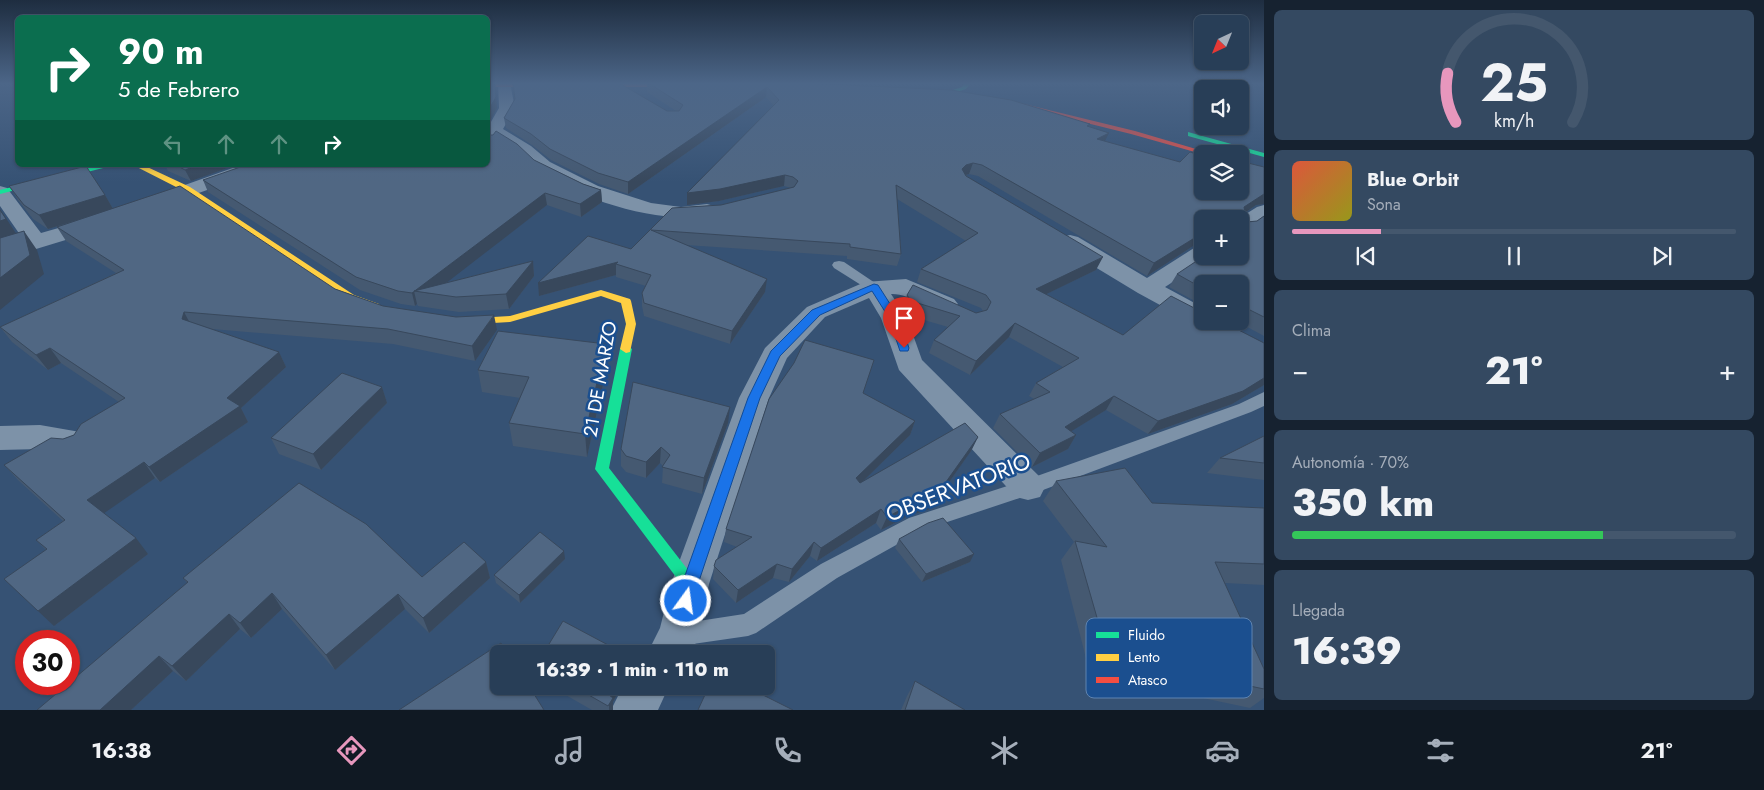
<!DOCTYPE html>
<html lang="es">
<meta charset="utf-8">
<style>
:root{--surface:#283e57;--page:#344961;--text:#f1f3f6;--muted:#a5aeba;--line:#44576d;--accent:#e797bd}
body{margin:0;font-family:Jost,sans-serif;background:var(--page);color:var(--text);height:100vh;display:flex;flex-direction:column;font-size:19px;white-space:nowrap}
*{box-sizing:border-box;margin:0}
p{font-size:16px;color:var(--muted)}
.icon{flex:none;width:28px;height:28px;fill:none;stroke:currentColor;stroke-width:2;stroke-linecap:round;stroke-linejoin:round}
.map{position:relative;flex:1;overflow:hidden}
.side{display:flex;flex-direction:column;gap:10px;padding:10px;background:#162230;width:500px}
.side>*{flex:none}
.guide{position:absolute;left:15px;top:15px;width:475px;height:152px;border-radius:8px;box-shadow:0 1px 4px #0004,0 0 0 1px var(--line);background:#0b6e4f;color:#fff;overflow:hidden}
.needle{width:32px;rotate:223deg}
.controls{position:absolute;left:1194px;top:15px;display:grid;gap:10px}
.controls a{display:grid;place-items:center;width:55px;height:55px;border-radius:8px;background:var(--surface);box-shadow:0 1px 4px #0004,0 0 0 1px var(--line);font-size:25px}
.speed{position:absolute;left:15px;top:630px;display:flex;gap:10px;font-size:25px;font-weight:700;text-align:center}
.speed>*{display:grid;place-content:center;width:65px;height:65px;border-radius:50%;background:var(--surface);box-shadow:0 1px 4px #0004,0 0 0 1px var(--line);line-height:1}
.speed .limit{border:8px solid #d22;background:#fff;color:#111}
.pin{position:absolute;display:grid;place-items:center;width:42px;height:42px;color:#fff;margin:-51px -21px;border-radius:50% 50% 50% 0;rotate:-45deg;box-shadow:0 0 5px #0007}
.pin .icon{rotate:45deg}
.me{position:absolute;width:55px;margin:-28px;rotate:14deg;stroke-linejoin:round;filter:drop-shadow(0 0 4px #0008)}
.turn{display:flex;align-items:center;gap:18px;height:105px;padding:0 20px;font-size:22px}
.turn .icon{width:65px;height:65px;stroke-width:2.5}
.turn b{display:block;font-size:35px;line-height:42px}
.lanes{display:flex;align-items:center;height:48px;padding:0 20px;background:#0003;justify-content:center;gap:25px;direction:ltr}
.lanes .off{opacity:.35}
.big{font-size:38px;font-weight:800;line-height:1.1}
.side .widget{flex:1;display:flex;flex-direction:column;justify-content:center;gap:8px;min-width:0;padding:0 18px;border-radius:8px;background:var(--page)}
.side .dial{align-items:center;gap:0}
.dial svg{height:130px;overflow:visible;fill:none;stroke:var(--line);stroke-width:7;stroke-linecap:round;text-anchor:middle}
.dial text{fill:var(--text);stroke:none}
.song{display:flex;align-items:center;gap:15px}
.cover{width:60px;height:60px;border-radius:8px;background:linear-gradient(135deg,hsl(10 70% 55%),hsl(60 70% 35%))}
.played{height:5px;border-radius:2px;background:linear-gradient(90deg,var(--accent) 20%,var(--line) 20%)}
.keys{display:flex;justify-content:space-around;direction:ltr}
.heat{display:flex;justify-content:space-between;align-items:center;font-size:28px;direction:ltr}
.charge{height:8px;border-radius:4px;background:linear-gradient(90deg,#34c759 70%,var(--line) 0)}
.trip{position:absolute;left:490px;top:645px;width:285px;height:50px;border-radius:8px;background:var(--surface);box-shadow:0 1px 4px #0004,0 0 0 1px var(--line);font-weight:800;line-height:50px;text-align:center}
.tab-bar{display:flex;height:80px;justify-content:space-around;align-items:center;background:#101923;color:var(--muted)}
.tab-bar .icon{width:35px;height:35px}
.tab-bar .current{color:var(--accent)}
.tab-bar b{font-size:22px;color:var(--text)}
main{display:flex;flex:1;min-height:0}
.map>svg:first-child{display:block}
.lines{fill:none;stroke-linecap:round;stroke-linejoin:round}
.lane{fill:#7d92a8;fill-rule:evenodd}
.street{fill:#7d92a8;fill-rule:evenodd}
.fast{fill:#16e098;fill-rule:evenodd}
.slow{fill:#ffcf43;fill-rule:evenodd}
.jam{fill:#f24e42;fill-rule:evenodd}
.wall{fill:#455971}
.shaded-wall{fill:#38485c}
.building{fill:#506783;stroke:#38485c}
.route{fill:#1a73e8;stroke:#114b97}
.labels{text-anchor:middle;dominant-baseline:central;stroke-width:5;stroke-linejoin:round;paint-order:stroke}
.street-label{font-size:19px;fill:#fff;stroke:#1b4f8f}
.near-street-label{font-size:22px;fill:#fff;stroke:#1b4f8f}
.key{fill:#1b4f8f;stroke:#5f84b1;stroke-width:1}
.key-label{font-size:14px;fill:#fff}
</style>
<main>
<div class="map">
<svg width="1264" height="710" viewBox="0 0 1264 710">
<rect width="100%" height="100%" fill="#365274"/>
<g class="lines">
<path class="lane" d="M839,261L844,262L881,287L874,291L869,290L834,268L832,265L834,262Z
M1264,392V406L1251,412L1035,493L923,530L837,578L756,633L748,636L679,646L671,643L667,635L671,627L679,624L744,614L821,564L909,518L1023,481L1239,404Z"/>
<path class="street" d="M498,83H510L515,108L503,129L531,146L550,162L598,186L651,203L681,207L707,204L714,206L717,210L714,214C663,227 579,199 536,170C530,166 525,159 519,155C512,149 504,145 497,140L494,144L488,145V127L499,108Z
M241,165H268L266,169L168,204L161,206L154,204L151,200L154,196Z
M0,186L7,188L41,233L97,217L105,218L108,223L105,228L0,260V246L23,239L0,206Z
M1264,205V220L1248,232L1240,233V219H1238L1257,207Z
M1070,235L1078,237L1147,278L1194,248L1202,246V256H1211L1210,258L1165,287L1202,307V321H1212L1202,325L1193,323L1138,293L1062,247L1059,242L1062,237Z
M906,279L954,299L958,304L954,309C931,315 913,293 891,294L907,318L922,360L1040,477L1045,487L1040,497L1028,500L1016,497L899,370L881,318L869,298L825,317L787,358L769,398L709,584L699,635L691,654H647L660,628L671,584L739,398L765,348L807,307L865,282Z
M40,425L86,433L91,441L86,449L75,453L40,449L0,450V426Z
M623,686H669L658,710H611Z"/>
<path class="fast" d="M965,83H971L966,89L947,95L944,93L962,87Z
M1188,132L1264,153V157L1188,136Z
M101,165H115L0,194V190Z
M626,345L632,349L609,468L695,579L698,584L695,589L690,591L685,589L595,469L620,349Z"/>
<path class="slow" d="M133,165H143L190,187L354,295L379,304L380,306L375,309L346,299L184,191Z
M601,290L630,299L631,301L636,324L630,352L626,353L620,349L626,324L621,303L601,296L510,322L459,325L454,322L459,319L510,316Z"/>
<path class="jam" d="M488,83H683L686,85L683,87H488Z
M1008,100L1135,131L1213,154H1202L1131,134L1006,103V101Z"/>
</g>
<path class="wall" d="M513,83L667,111H676L647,92V83H804L1089,126L1105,141L1202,191L1264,167V204L1256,205L1245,213L1247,222L1257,221L1264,216V336L1236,321H1240V284H1202V305L1169,287L1177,274L1240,256L1202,219V245L1193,246L1147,276L978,176L969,174L966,175L1096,270L1046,294L1123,335L1264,343V385L1232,404L1148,434L1106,410L1071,431L1076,435L1068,449L1032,467L993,428L1000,414L1034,399L1029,396L1036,383L1063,367L1009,337L970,375L929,353L934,340L948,327L907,315L903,308L907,295L976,313L983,311L981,308L917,282L921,269L966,241L897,199L901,254L897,266L847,259V256L686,245L765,292L730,344L644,316L642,306V293L646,286L616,277V275L539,296L631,249L672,208L721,205L791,188L784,186L719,201L687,205V193L774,106L766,97L628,194L599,184L551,160L532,145L506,128L504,118L515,100Z
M893,83H944L943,87Z
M534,160L583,184L601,190L602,202L581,217L547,205L445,283L533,261L534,276L509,309L459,312L418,306L417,304L415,306L401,304L360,290L208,192L203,180Z
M165,165H236L191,181L168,171Z
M9,186L105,195L113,209L383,306L497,330L475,361L393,344L212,329L279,352L286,367L241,408L248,422L160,482L155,478L103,513L148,554L54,626L46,550L36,540L63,521L19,481L4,465L63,439L74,435L119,402L61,363L48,370L12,342L0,327L116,273L66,241L57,227L87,217L48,229L33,219L18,200Z
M874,360L863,393L915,421L910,435L861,483L978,437L971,451L930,509L908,516L881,530L876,523L817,561L810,556L789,582L773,578L736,603L713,579L714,566L737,547L724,542L726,529Z
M607,366L587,457L513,446L509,423L520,398L482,392L478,370Z
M382,387L387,403L321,470L279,454L271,438Z
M728,423L702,494L662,483L663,466L660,463L646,478L626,472L621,466V449Z
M1264,436V480L1207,473L1220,458Z
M1056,481L1152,503L1264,508V585L1225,583L1264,689V698L1250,708L1090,674L1061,560L1074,542L1043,501Z
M899,539L970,562L922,582L895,548Z
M565,559L520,603L496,583L494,575Z
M486,562L490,578L429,633L405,609L335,670L282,609L251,638L240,629L186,681L173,671L131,710L187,583L183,578L422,577Z
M915,681L965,710H901L907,696Z
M550,686H621L613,702V710H592Z"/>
<path class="shaded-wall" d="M495,83L497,108L488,125V111Z
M767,87L766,97L628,194V182Z
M1109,133L1104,143L1097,139Z
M973,163L969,174L962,176V169L966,165Z
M198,165H236L191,181L185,170Z
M785,175L784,186L719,201L687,205V193Z
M601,190L602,202L581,217L580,204Z
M545,193L547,205L432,294L414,291L417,304L415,306L412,293Z
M1264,194V204L1256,205L1236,219L1244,207Z
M105,195L113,209L48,229L39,215Z
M0,209L19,238L0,244Z
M24,231L37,250L44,274L0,310V278Z
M1201,234H1202V245L1193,246L1147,276L1154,263Z
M1103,257L1096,270L1030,302L1036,289Z
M533,261L534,276L509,309L506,294Z
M618,262L616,264V275L539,296L538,283Z
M767,279L765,292L730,344L732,331Z
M184,312L192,327L182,319Z
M494,315L497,330L475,361L472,346Z
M1015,323L1009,337L970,375L976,361Z
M606,344L607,366L587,457L585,434Z
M50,348L61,363L48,370L36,355Z
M279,352L286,367L241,408L248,422L160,482L149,467Z
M1264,378V385L1232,404L1148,434L1158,421Z
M382,387L387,403L321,470L313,454Z
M1114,396L1106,410L1057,440L1065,427Z
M730,407L728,423L702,494L704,478Z
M915,421L910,435L852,492L856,478Z
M1076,435L1068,449L1032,467L1040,453Z
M978,437L971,451L930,509L908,516L881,530L887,517Z
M661,447L660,463L646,478V462Z
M144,462L155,478L100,516L87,500Z
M881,509L876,523L817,561L821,548Z
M136,538L148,554L54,626L38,611Z
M814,542L810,556L789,582L792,569Z
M564,551L565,559L520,603L519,595Z
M974,554L970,562L922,582L926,574Z
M486,562L490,578L429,633L423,618Z
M777,564L773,578L736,603L738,590Z
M272,593L282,609L251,638L240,623Z
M398,594L405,609L335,670L326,655Z
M229,614L240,629L186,681L172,666Z
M159,656L173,671L131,710H100Z
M613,686H621L613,702V710H609V695Z"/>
<path class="building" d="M488,83H495L496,97L488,111Z
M513,83H619L667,111H679L683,105L648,83H804L951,90L1011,100L1090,124L1087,126L1109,133L1097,139L1180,162L1190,152L1202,156V191H1240V161L1264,167V194L1244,207L1247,222L1257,221L1264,216V317L1242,306H1240V284H1202V288L1177,274L1204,256H1240V219H1202V234H1201L1154,263L982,165L973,163L966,165L962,169L966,176L1103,257L1036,289L1123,335L1171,296L1202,312V321H1221L1264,343V378L1243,391L1158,421L1114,396L1065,427L1076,435L1040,453L1000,414L1050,392L1036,383L1079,358L1015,323L976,361L934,340L960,316L911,301L907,295L913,285L976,313L987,310L991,302L986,295L921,269L978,233L896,185L901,254L850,247V244L651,230L767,279L732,331L644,303L642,293L651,275L616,264L618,262L538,283L588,236L631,249L672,208L721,205L794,187L798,181L793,177L785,175L720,189L687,193L779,100L767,87L628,182L598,173L550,149L531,134L504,118L515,99Z
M496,131L517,144L534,160L583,184L601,190L580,204L545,193L412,293L398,291L356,277L203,180L246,165H488V135H493Z
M176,165H198L185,170Z
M86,166L105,195L39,215L24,205L9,186Z
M180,186L335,289L383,306L456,317L494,315L472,346L388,329L184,312L182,319L279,352L227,398L240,406L149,467L144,462L87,500L136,538L38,611L4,579L47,549L36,540L65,520L4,465L51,438L63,439L74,435L81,424L125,398L50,348L36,355L0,327L124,270L57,227Z
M0,210L6,219L0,221Z
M24,231L30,255L0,278V238Z
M533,261L506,294L456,297L414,291Z
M498,331L606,344L585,434L509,423L529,377L478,370Z
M805,340L874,360L863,393L915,421L856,478L860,483L965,423L978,437L936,496L914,503L887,517L881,509L821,548L814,542L792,569L777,564L738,590L714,566L716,560L752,537L726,529L769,399L794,363Z
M342,373L382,387L313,454L271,438Z
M633,382L730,407L704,478L662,467L670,455L661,447L646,462L626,456L621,449Z
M1264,436V463L1220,458Z
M1125,468L1152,503L1264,508V564L1215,562L1264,669V689L1108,656L1075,541L1107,547L1056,481Z
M299,483L366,524L422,577L464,542L486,562L423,618L398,594L326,655L272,593L240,623L229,614L172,666L159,656L100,710H37L188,582L183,578Z
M943,518L974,554L926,574L899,539L928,523Z
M540,532L564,551L519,595L494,575Z
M563,621L625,654H543Z
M501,643L507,654H499V686H529L544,710H399Z
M915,681L965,710H905Z
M573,686H613L609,695L613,698L608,706Z
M709,686H766L763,695L793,710H698Z"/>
<linearGradient id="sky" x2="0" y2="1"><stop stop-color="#1e2d40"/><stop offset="0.46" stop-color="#4c6688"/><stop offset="1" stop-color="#4c6688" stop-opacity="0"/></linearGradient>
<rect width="1264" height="182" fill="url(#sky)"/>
<path class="route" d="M874,284L878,285L899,318L909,348L908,351H900L889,318L872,291L820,315L780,356L760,398L698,584L692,606L686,608L681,606L678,601L682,584L748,398L771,351L812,310Z"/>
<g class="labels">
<g class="street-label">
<text transform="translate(600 379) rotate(-80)">21 DE MARZO</text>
</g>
<g class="near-street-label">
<text transform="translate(958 487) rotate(-21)">OBSERVATORIO</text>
</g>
</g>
<rect x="1086" y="618" width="166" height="80" rx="8" class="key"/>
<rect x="1096" y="632" width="23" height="6" fill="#16e098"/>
<rect x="1096" y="654" width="23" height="7" fill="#ffcf43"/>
<rect x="1096" y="677" width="23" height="6" fill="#f24e42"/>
<g class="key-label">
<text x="1128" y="640">Fluido</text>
<text x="1128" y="662">Lento</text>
<text x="1128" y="685">Atasco</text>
</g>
</svg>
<div class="controls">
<a><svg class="needle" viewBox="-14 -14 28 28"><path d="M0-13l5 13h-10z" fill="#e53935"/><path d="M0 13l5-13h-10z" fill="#a5aeba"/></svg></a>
<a><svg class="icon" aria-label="sound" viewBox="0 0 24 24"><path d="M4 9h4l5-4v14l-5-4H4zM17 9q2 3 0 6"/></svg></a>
<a><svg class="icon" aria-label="layers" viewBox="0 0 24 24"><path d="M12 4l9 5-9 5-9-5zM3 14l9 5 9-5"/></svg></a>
<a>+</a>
<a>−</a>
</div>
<div class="speed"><div class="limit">30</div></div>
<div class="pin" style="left:904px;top:348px;background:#d93025"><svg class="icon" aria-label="arrive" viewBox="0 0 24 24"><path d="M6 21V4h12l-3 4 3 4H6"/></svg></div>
<svg class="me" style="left:686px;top:601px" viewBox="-20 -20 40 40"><circle r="17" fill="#1a73e8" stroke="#fff" stroke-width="3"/><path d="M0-11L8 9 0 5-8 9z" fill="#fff"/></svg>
<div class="trip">16:39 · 1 min · 110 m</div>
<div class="guide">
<div class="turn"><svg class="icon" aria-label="right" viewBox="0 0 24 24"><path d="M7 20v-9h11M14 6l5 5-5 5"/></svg><div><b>90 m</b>5 de Febrero</div></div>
<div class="lanes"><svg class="icon off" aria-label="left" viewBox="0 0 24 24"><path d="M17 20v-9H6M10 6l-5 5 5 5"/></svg><svg class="icon off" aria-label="ahead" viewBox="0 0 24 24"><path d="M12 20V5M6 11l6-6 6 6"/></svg><svg class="icon off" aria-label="ahead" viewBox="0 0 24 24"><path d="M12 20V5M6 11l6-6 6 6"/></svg><svg class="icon" aria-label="right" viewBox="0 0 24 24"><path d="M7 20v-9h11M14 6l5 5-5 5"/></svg></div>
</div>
</div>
<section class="side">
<div class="widget dial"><svg viewBox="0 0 100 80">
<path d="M14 69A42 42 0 1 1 86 69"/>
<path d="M14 69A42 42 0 0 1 9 39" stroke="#e797bd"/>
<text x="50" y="56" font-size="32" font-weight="700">25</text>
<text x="50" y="72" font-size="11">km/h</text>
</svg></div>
<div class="widget">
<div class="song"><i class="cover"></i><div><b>Blue Orbit</b><p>Sona</p></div></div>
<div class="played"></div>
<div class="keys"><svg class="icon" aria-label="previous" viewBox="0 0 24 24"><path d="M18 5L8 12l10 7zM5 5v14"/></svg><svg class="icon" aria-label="pause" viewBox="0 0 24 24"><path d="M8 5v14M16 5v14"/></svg><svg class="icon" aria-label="next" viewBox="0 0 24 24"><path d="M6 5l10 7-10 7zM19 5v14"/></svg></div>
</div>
<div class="widget"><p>Clima</p>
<div class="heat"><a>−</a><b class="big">21°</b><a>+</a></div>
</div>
<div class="widget"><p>Autonomía · 70%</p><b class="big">350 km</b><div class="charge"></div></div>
<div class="widget"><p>Llegada</p><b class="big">16:39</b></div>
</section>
</main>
<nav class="tab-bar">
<b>16:38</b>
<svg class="icon current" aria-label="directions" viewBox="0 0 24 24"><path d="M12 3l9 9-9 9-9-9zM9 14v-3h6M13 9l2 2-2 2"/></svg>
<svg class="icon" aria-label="music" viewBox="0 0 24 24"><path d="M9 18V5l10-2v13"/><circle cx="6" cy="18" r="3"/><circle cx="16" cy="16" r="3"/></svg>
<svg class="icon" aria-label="phone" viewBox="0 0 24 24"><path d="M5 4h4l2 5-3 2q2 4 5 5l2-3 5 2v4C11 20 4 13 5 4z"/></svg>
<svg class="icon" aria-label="climate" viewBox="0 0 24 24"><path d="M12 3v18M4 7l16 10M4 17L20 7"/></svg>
<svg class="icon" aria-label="car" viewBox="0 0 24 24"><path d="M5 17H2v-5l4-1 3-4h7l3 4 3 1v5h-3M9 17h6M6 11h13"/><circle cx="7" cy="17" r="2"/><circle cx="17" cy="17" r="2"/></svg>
<svg class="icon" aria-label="filters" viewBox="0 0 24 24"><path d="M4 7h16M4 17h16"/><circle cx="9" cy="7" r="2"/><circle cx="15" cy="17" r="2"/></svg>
<b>21°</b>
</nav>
